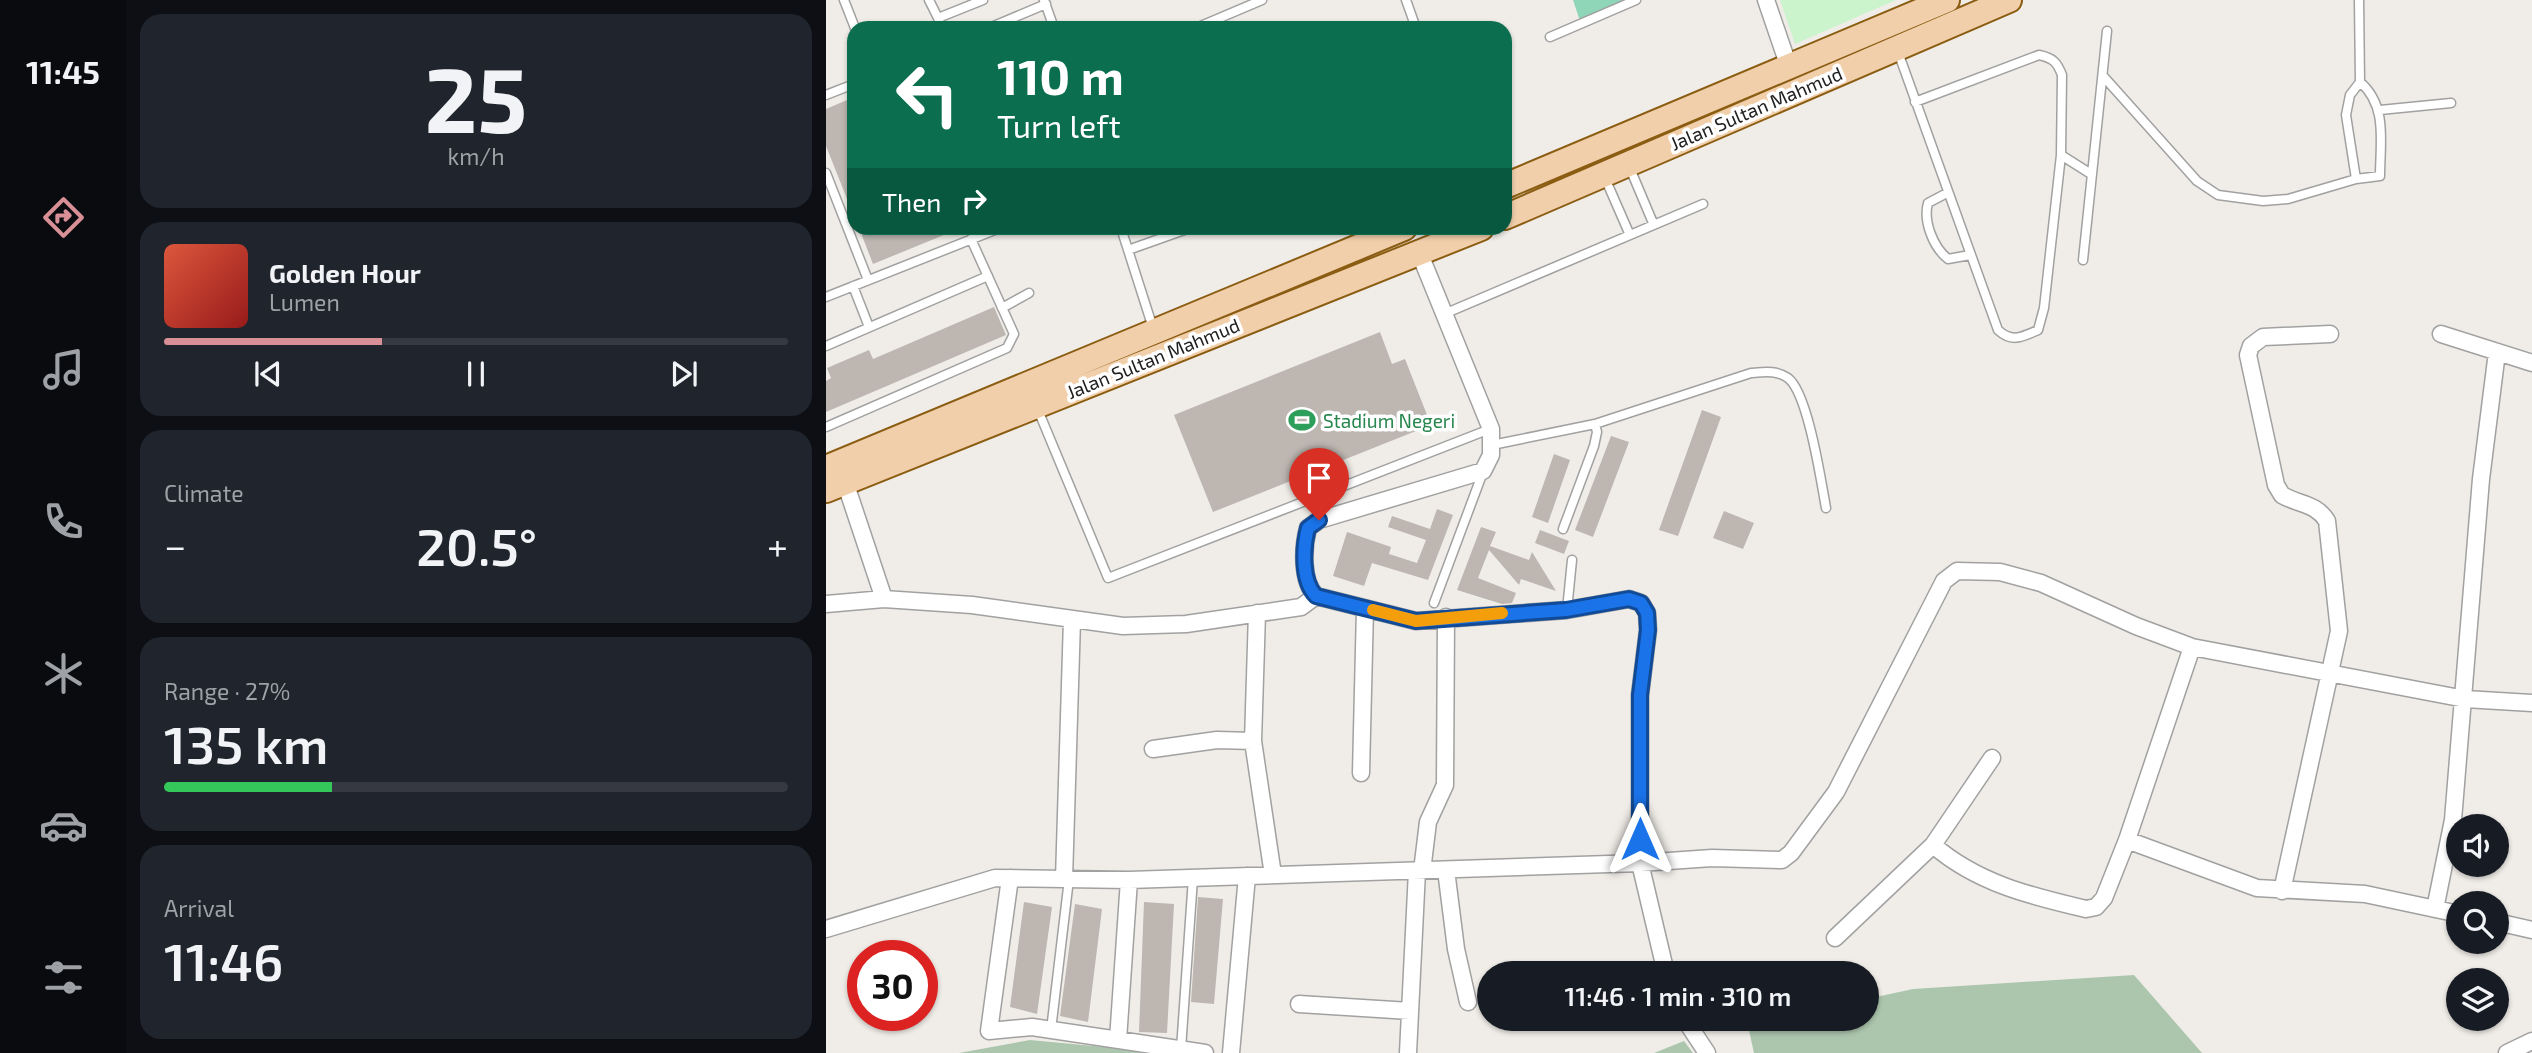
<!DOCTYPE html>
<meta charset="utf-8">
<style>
:root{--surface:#171b24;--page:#20242c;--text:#f1f3f6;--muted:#9ea1a6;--line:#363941;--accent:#d89096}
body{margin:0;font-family:"Exo 2",sans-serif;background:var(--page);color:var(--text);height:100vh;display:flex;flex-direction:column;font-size:26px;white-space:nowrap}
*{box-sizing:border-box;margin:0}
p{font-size:23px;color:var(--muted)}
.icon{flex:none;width:38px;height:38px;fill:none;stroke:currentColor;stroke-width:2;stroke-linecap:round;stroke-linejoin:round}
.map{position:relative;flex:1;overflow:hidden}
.side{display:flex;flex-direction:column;gap:14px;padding:14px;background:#0d0f14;width:700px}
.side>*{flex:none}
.banner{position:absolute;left:21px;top:21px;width:665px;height:214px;border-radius:21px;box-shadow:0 2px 5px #0004;background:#0b6e4f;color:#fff;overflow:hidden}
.buttons{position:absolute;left:1620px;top:814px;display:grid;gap:14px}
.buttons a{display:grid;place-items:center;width:63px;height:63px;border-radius:50%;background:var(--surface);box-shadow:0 2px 5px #0004;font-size:35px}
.speed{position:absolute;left:21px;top:940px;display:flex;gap:14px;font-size:35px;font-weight:700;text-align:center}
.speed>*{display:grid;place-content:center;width:91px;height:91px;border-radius:50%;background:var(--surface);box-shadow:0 2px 5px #0004;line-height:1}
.speed .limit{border:10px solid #d22;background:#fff;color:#111}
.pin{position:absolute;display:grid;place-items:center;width:60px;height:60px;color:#fff;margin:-72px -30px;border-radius:50% 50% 50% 0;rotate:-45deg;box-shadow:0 0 7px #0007}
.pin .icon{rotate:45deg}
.me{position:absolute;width:77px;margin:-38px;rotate:0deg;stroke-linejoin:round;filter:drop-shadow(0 0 5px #0008)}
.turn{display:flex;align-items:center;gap:24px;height:147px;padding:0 35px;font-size:32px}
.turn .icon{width:91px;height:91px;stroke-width:2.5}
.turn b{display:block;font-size:49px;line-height:60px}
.then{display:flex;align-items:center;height:66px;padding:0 35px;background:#0003;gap:14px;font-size:26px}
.big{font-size:52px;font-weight:600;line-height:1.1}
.side .card{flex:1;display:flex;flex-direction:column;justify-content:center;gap:10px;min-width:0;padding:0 24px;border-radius:21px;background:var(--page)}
.side .dial{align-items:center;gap:0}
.dial b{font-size:91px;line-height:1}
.song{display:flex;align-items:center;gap:21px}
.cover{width:84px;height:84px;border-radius:10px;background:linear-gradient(135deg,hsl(10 70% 55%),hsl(0 70% 35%))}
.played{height:7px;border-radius:4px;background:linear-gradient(90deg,var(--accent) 35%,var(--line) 35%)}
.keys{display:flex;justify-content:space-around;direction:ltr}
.heat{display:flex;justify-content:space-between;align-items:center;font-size:38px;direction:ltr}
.charge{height:10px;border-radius:5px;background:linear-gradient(90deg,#34c759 27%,var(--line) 0)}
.trip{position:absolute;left:651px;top:961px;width:402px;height:70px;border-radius:35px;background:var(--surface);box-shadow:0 2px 5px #0004;font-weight:600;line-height:70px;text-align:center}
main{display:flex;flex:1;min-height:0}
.menu{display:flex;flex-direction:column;width:126px;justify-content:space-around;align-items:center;background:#090b0e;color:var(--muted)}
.menu .icon{width:49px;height:49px}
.menu .active{color:var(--accent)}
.menu b{font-size:32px;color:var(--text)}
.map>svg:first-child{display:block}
.cemetery{fill:#acc6ae}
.park{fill:#cbf4cc}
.pitch{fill:#8fd5b7}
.building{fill:#bdb6b1}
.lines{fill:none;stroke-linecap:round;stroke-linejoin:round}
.service-casing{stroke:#a1a1a1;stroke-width:11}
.minor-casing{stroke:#a1a1a1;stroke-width:19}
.primary-casing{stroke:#8b5d12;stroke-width:28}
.service{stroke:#fff;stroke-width:8}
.minor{stroke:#fff;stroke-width:16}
.primary{stroke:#f1cfab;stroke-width:24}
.route-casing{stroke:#114b97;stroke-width:18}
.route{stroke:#1a73e8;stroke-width:12}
.slow{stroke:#f59e0b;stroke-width:12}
.labels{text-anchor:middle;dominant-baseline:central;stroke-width:7;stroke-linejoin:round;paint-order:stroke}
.street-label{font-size:19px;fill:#202020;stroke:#fff}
.leisure-label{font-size:19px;fill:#27864d;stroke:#fff;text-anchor:start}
</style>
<main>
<nav class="menu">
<b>11:45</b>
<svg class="icon active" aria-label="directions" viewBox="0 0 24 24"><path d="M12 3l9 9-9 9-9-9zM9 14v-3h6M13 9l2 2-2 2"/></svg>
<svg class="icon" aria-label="music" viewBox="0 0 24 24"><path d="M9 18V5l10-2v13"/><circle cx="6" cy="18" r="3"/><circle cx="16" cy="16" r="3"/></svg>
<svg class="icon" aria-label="phone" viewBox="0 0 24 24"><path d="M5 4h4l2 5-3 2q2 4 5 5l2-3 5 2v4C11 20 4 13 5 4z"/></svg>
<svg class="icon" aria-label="climate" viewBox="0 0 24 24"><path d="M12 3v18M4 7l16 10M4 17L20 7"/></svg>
<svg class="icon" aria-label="car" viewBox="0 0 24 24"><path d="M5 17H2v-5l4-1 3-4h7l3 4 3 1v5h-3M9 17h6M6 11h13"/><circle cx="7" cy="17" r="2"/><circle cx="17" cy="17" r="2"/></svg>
<svg class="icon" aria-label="filters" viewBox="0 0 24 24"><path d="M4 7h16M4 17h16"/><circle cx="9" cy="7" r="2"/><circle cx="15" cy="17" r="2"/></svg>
</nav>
<section class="side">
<div class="card dial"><b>25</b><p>km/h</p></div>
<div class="card">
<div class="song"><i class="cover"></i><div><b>Golden Hour</b><p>Lumen</p></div></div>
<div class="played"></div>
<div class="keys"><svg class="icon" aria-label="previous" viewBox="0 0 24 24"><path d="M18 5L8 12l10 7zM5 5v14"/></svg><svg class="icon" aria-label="pause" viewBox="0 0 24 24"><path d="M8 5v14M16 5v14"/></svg><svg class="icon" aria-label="next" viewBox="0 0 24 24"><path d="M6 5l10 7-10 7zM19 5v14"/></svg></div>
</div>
<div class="card"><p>Climate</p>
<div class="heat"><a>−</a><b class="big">20.5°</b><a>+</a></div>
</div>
<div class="card"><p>Range · 27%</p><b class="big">135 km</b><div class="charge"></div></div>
<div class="card"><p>Arrival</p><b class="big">11:46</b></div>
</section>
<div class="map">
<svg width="1706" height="1053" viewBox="0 0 1706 1053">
<rect width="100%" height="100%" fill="#f0ede8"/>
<path class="cemetery" d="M1308,975L1376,1053H928L922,1026L956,1019L1041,1018V999L1087,989Z
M204,1040L310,1050L326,1053H133Z
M858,1041L867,1053H828Z"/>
<path class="park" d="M954,0H1070L969,44Z"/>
<path class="pitch" d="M747,0H810L754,21Z"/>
<path class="building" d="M28,97V214H27L0,146V109Z
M33,228H135L47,264Z
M168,307L180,335L0,412V381L5,378L1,368L43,350L47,359Z
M554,332L566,364L579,359L605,425L387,512L348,415Z
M876,410L895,417L852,536L833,530Z
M785,436L803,442L767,537L749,530Z
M728,454L744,460L722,523L706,517Z
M611,509L627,515L602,580L546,563L538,586L507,576L521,532L565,547L563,554L591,563L600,540L562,527L566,516L604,529Z
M898,511L928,523L917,549L887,538Z
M655,527L670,532L664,546L703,560L706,552L730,591L695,579L693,585L663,550L652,578L690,593L686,603L676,604L631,590Z
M714,530L743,541L738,554L709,543Z
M372,897L397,899L388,1004L365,1002Z
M198,902L226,907L211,1014L184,1007Z
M318,902L348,904L341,1033L313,1032Z
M249,904L276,909L262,1022L234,1016Z"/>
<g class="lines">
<g class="service-casing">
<path id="service" d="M18,0L29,28
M103,0L112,18L157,0
M218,0L228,28
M580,0L590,28
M112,18L116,28
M163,28L220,4
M370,28L436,0
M724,37L810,0
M1072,52L1172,330C1186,343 1196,337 1212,330L1218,308L1235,155L1236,75C1231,62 1227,58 1213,55L1089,102
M1278,77L1371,181L1392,195L1437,201L1462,199L1530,179L1520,115L1524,95L1534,82L1533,0
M0,95L28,84
M1554,110L1625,103
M1235,155L1265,174
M803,166L827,223
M0,173L42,280
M779,178L803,233
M1530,179L1554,176C1554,143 1562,106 1534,82
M1121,193L1102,203C1097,221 1107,247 1122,259L1144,255
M295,228L327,328
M302,250L364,228
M1257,260L1281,31
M27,286L43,327
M0,297L174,228
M176,308L203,293
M618,314L877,204
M0,346L162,276
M212,410L282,578L664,429
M0,427L181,348L188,334L145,239
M666,445L769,424L925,373C938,372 951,370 962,378C982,393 995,481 1000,508
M737,529L768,446L771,432L769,424
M608,603L657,472
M741,610L746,560
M225,1030L243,879
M355,1049L367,878"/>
</g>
<g class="minor-casing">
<path id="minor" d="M940,0L963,67
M593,252L665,429V455L657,471L493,520L482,528C477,547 475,581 490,596L590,621L741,610L803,599L815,603L821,613L822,630L814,695V863L840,973
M1615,334L1706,363
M19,482L58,599
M0,604L58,599L146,605L297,626L360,624L475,607L490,596
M431,613L427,741L447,875
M327,749L391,740L427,741
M535,773L539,608
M1301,840L1431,888L1539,894L1633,914
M1107,845C1151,883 1204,896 1260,909L1270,907L1278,898L1301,840L1366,647L1639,699L1706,703
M620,870L630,949L642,1002
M596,871L602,822L619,785L620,617
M184,878L163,1031L206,1027L379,1053
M238,879L246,620
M1456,891L1513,631L1501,521C1490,503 1473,505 1456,495L1450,485L1422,355L1425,346L1437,337L1504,334
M1609,909L1627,820L1655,479L1671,352
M1671,922L1706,930
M0,929L169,878L303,880L814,863L886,858L956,860L965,853L1010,792L1118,581L1131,571L1174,572L1215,583L1310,626L1366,647
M1009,938L1107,845L1166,758
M473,1004L584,1011
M858,1018L881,1053
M292,1040L303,880
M405,1053L421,876
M582,1053L591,871
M1681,1053L1706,1041"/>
</g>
<g class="primary-casing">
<path id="primary" d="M679,186L1121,0
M679,217L1183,0
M0,468L578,228
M0,490L655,228"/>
</g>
<use href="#service" class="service"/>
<use href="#minor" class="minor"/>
<use href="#primary" class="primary"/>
</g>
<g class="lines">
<g class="route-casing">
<path id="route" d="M493,520L482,528C477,547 475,581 490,596L590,621L740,610L803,599L815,603L821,613L822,630L814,695V839"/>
</g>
<use href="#route" class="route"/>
<path class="slow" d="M547,610L590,621L676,613"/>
</g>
<defs>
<g id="stadium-bare" transform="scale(2.1)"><path d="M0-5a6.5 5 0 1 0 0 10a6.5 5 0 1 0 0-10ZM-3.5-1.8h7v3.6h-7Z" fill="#2e9e5b" stroke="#fff" stroke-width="2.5" paint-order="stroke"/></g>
</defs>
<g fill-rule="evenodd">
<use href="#stadium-bare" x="476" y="420"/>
</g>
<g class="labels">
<g class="street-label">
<text transform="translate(930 108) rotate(-23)">Jalan Sultan Mahmud</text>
<text transform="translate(327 358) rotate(-22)">Jalan Sultan Mahmud</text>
</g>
<g class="leisure-label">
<text x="497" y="420">Stadium Negeri</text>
</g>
</g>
</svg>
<div class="buttons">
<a><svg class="icon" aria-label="sound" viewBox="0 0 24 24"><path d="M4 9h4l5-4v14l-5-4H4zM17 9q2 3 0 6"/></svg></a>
<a><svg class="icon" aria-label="search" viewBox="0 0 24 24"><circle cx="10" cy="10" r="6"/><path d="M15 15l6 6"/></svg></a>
<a><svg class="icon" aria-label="layers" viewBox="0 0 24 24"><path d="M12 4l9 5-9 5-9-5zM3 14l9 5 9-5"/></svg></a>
</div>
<div class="speed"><div class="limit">30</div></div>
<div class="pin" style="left:493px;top:520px;background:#d93025"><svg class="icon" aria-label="arrive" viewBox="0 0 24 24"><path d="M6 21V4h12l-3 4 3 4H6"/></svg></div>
<svg class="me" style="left:814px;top:839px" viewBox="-20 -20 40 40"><path d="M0-17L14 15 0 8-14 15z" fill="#1a73e8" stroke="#fff" stroke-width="4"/></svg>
<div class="trip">11:46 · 1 min · 310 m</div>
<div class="banner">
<div class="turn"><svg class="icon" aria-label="left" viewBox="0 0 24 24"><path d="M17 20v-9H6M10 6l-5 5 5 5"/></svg><div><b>110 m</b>Turn left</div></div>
<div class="then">Then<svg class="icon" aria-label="right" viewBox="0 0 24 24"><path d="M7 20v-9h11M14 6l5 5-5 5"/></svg></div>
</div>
</div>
</main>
